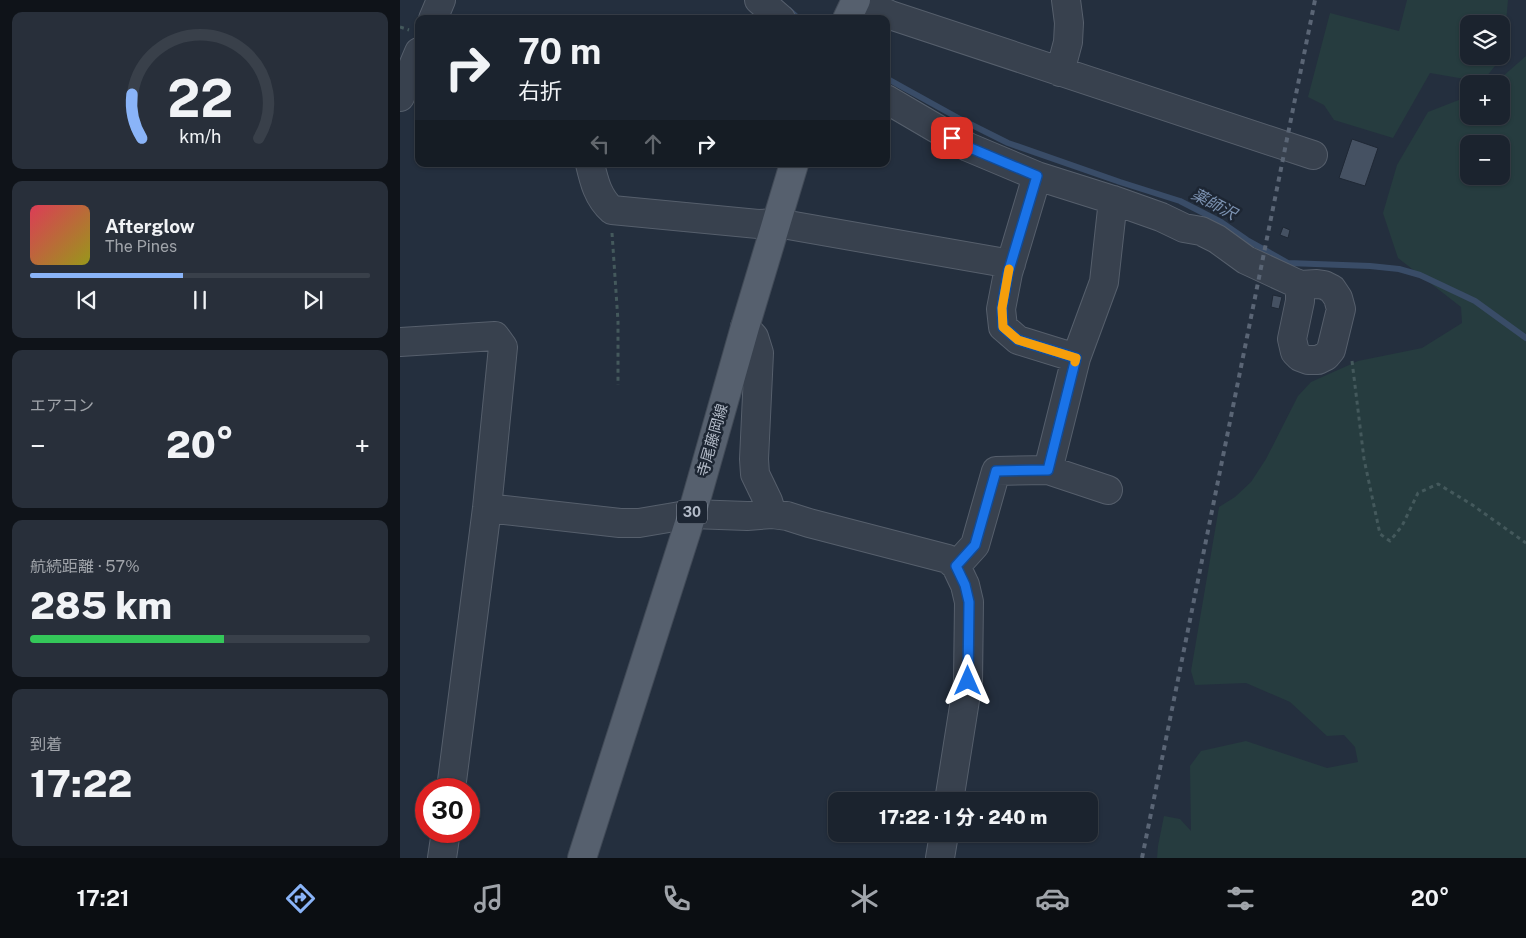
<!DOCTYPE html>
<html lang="ja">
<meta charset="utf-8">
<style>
:root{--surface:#1b232e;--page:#282f3a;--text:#f1f3f6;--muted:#a0a4aa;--line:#39404a;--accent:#8ab4f8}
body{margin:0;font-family:"Public Sans","Noto Sans JP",sans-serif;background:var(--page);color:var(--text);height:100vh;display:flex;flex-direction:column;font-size:19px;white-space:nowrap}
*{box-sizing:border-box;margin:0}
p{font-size:16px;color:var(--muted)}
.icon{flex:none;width:28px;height:28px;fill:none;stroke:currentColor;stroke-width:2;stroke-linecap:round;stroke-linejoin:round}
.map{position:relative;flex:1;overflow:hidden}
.details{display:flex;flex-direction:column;gap:12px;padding:12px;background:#0f1319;width:400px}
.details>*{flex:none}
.guide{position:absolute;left:15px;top:15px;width:475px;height:152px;border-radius:10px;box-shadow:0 1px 4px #0004,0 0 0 1px var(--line);background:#1b232e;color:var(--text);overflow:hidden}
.fabs{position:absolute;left:1060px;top:15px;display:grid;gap:10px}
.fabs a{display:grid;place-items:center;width:50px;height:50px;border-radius:10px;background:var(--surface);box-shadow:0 1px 4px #0004,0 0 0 1px var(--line);font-size:25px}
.speed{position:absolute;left:15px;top:778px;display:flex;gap:10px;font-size:25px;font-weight:700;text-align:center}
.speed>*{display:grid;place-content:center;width:65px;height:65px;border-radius:50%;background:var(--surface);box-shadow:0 1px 4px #0004,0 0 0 1px var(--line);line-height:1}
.speed .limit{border:8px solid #d22;background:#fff;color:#111}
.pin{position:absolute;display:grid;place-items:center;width:42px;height:42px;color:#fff;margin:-21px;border-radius:10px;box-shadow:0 2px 8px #0006}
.me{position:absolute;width:55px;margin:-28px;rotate:0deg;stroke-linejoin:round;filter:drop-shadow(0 0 4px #0008)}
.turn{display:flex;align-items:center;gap:18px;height:105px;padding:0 20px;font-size:22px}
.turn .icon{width:65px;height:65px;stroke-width:2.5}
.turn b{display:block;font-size:35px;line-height:42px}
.lanes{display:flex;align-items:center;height:48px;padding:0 20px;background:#0003;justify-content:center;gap:25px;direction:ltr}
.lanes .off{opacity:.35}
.big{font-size:38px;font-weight:800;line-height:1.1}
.details .card{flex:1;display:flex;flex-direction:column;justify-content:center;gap:8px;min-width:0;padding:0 18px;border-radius:10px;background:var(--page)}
.details .dial{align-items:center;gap:0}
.dial svg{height:130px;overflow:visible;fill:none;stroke:var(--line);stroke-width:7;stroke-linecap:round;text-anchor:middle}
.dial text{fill:var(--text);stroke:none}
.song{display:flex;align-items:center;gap:15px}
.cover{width:60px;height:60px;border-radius:8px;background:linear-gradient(135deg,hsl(350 70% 55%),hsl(60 70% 35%))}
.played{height:5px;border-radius:2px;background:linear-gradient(90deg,var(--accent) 45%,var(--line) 45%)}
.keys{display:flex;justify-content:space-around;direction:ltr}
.heat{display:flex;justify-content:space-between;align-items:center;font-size:28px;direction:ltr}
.charge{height:8px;border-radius:4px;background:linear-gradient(90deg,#34c759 57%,var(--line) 0)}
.trip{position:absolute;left:428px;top:792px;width:270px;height:50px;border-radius:10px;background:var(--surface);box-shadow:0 1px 4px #0004,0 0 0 1px var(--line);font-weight:800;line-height:50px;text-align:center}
.tab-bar{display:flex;height:80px;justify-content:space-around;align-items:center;background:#0b0e12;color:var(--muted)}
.tab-bar .icon{width:35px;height:35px}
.tab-bar .on{color:var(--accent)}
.tab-bar b{font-size:22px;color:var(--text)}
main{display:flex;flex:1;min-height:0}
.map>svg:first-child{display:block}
.green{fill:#263c3f;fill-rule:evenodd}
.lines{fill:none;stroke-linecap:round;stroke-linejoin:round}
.stream{stroke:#394c67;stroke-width:6}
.building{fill:#455162;stroke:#1f2835}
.minor-casing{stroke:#565f6c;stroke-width:30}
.major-casing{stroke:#414a57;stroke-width:30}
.path{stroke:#44595c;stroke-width:3;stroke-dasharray:4 4;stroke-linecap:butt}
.minor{stroke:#38414e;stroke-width:28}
.major{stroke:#56606e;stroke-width:28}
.rail{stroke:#5a6575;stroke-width:4;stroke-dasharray:5 5;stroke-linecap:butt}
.route-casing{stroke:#114b97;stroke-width:12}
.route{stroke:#1a73e8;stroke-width:9}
.slow{stroke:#f59e0b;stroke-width:9}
.labels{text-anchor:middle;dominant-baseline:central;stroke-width:5;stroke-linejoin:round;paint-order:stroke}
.shield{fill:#1d2633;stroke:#878f9c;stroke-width:1}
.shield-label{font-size:14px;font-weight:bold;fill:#b4bcc9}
.street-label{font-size:15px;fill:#b4bcc9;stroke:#1d2633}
.water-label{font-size:16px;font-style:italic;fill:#7c92b1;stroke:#1d2633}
</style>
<main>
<section class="details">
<div class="card dial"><svg viewBox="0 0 100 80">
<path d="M14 69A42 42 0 1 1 86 69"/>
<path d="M14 69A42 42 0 0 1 8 42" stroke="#8ab4f8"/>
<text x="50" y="56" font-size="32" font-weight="700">22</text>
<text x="50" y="72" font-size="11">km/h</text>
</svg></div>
<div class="card">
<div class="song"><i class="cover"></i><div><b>Afterglow</b><p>The Pines</p></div></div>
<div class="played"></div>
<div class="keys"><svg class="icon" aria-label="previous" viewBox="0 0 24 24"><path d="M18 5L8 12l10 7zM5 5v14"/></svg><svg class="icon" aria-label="pause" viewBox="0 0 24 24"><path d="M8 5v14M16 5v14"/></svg><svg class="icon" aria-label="next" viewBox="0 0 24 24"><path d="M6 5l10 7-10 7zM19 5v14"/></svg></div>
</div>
<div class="card"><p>エアコン</p>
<div class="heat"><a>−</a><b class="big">20°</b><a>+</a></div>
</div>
<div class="card"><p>航続距離 · 57%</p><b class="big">285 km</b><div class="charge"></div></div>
<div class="card"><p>到着</p><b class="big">17:22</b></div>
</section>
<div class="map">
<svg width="1126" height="858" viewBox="0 0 1126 858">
<rect width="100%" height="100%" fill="#242f3e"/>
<path class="green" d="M1007,0H1108L1103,56L1082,82L1030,73L993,138L934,120L924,105L908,97L930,13L999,31ZM1069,24H1101V56H1069Z
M1126,56V858H757L758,846L764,816L780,819L791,831L790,766L801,751L846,741L927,768L958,762L955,747L944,735L927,736L890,702L846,683L795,685L791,671L819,507L835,497L851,482L866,459L898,396L911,382L958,361L1022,348L1062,323L1061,307L998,258L983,213L997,165L1028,112L1069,96V116H1101V84H1094ZM1069,144H1101V176H1069Z"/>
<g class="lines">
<path class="stream" d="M389,10L399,19
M486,78L560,119L608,143L720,182L780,201L821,222L847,240L888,263L970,266L999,269L1020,275L1075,301L1126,338"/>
</g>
<path class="building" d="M952,139L978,148L965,186L939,178Z
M883,227L890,230L888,238L880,235Z
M873,295L882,297L879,309L871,307Z"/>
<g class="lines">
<g class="minor-casing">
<path id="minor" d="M359,0L381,19
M458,0L490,15L913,155
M33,19L41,0
M660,72L668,42L669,23L666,0
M0,97L19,52
M486,99L568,147L637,176L713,200L761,217L784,228L801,231L817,239L846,260L900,285L917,284L924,285L932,289L938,298L941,309L931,350L926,356L918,360H908L900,357L895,352L892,339L900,301V285
M190,164C194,181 198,198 212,210L358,224L377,223L611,264
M637,176L608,273L601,309L603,327L618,340L676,358
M345,327L354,337L359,353L354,459L355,474L368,501L372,514
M0,342L95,336L103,347L87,508L51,789
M648,470L676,358L704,282L713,200
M87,508L220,523H239L292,514L347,516L372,514L387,516L409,523L548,559L556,566L565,585L569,602L568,681L549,801
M556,566L575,545L596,471L648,470L708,490
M42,858L46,831
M540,858L544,834"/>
</g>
<g class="major-casing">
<path id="major" d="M447,19L456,0
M182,858L292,514L345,327L394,164"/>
</g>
<path class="path" d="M0,27L9,30
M212,233L218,321V385
M952,361L964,459L980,534L990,541L1002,526L1018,493L1038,484L1071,504L1126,543"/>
<use href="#minor" class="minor"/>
<use href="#major" class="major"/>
<path class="rail" d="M742,858L915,0"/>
</g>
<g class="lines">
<g class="route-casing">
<path id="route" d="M552,138L568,147L637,176L608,273L602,308L603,327L618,340L676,358L648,470L596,471L575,545L556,566L565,585L569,602L568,681"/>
</g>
<use href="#route" class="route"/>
<path class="slow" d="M609,269L602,308L603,327L618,340L676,358L675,362"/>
</g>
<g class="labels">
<rect class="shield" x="277" y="500.5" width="30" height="23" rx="4"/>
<g class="shield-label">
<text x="292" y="512">30</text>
</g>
<g class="street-label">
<text transform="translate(312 440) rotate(-74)">寺尾藤岡線</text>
</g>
<g class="water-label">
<text transform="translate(814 204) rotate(28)">薬師沢</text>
</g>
</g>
</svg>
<div class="fabs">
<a><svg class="icon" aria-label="layers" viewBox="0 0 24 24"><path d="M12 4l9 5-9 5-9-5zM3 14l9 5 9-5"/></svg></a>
<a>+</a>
<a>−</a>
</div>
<div class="speed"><div class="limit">30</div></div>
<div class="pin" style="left:552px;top:138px;background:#d93025"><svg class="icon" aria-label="arrive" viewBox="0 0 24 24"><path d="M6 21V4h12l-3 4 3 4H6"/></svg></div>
<svg class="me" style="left:568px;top:681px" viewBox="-20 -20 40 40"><path d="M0-17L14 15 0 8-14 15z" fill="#1a73e8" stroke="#fff" stroke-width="4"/></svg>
<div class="trip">17:22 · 1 分 · 240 m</div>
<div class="guide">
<div class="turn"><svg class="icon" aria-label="right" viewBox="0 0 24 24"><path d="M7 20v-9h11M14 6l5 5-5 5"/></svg><div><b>70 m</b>右折</div></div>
<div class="lanes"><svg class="icon off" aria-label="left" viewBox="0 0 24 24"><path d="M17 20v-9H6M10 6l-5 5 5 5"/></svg><svg class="icon off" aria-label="ahead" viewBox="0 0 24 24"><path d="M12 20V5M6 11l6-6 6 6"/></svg><svg class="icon" aria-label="right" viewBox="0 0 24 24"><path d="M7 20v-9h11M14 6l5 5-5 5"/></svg></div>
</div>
</div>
</main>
<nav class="tab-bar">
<b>17:21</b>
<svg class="icon on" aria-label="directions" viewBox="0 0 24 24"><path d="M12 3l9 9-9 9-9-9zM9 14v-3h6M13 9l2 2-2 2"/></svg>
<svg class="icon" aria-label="music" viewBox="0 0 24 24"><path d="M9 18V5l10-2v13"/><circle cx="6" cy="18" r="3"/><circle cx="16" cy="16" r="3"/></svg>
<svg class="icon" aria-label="phone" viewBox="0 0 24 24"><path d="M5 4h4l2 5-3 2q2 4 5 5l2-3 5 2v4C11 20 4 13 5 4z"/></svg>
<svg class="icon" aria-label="climate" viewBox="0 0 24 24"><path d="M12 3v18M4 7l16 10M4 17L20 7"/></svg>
<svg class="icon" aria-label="car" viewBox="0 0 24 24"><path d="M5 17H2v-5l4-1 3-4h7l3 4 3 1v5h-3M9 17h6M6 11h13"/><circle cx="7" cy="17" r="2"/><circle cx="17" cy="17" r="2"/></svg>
<svg class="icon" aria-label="filters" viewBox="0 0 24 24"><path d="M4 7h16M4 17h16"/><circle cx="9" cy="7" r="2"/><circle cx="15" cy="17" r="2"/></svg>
<b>20°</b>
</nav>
